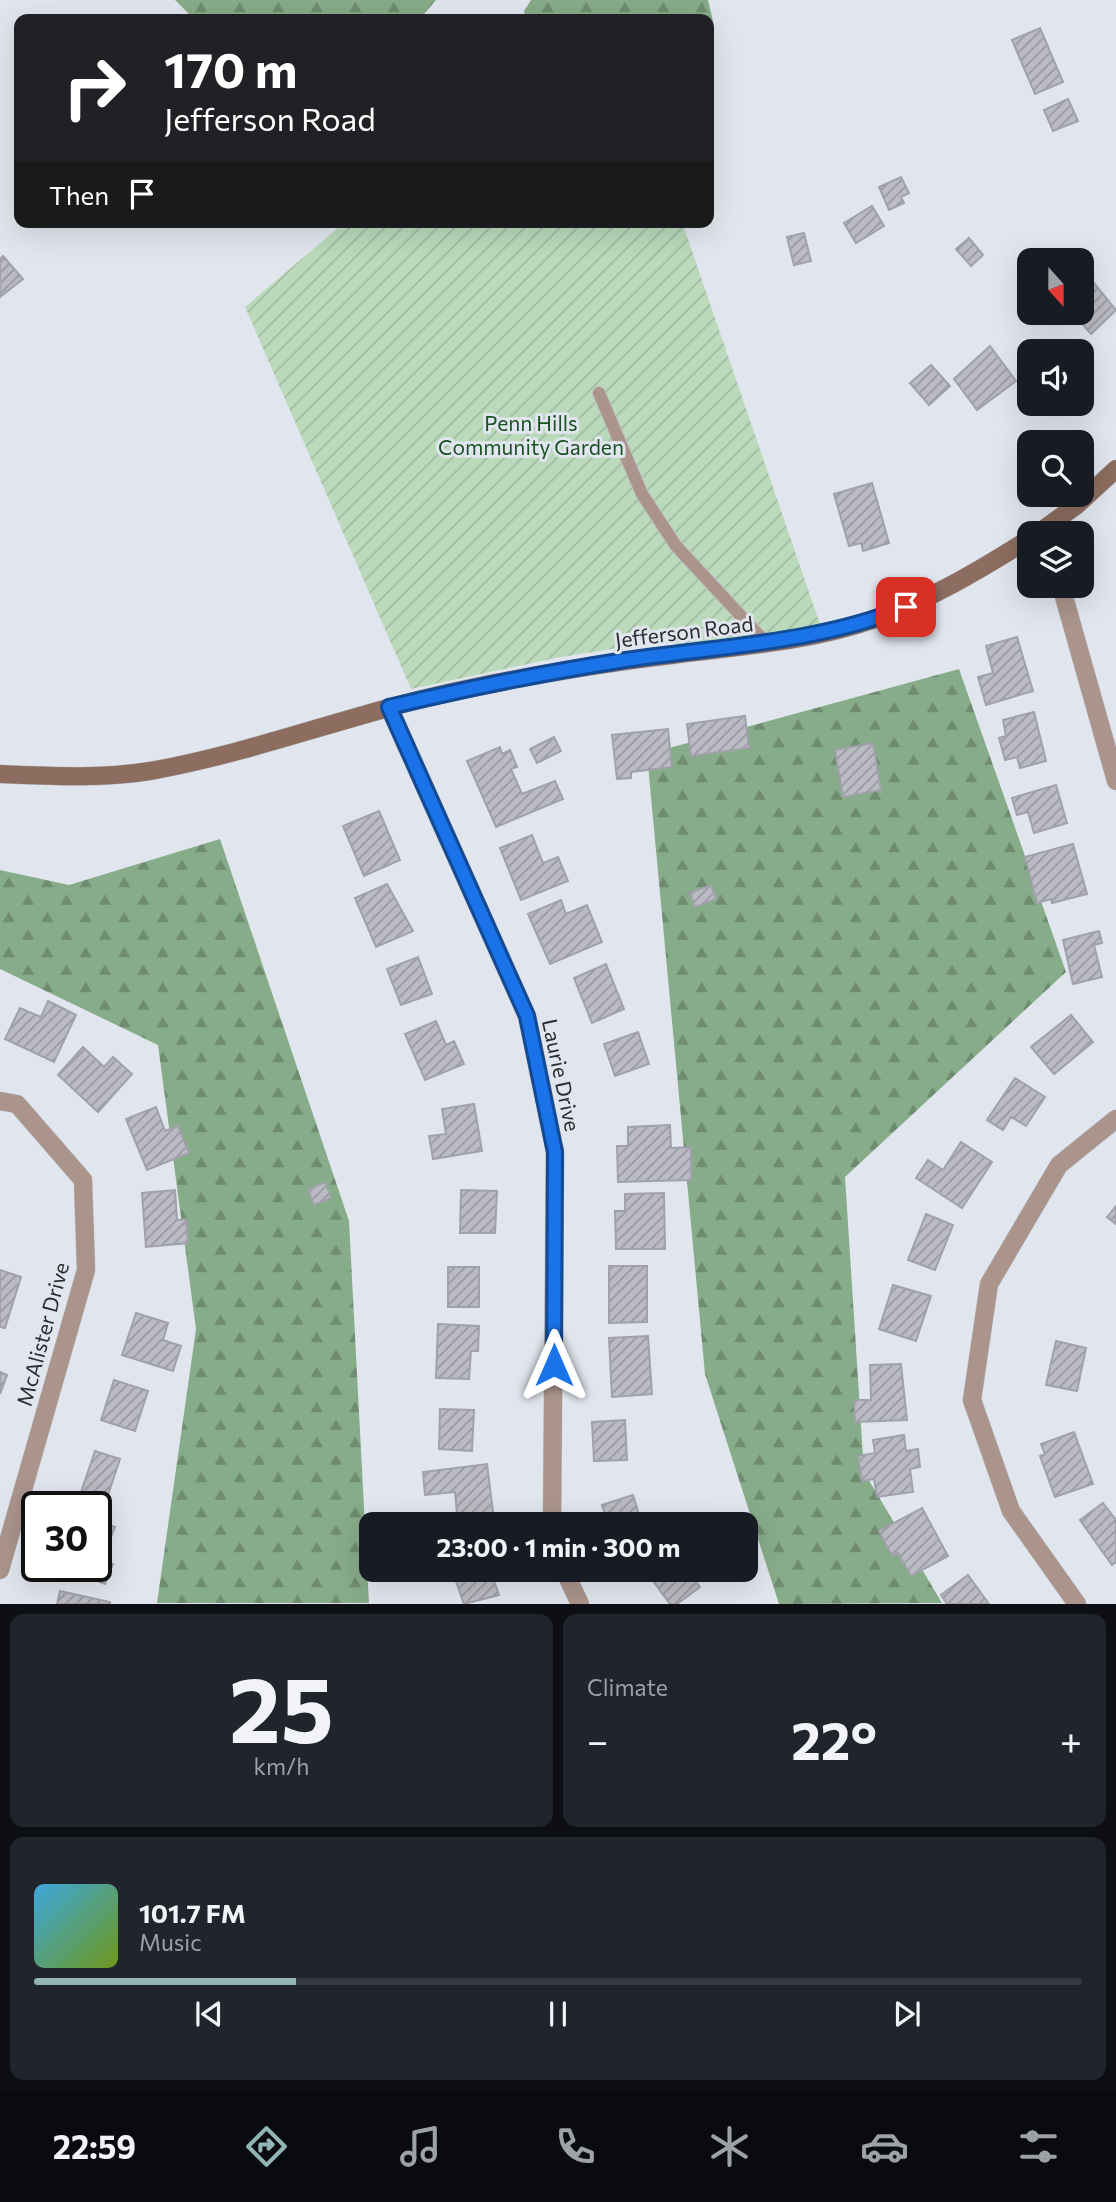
<!DOCTYPE html>
<meta charset="utf-8">
<style>
:root{--surface:#171b24;--page:#20242c;--text:#f1f3f6;--muted:#9ea1a6;--line:#363941;--accent:#91b5b7}
body{margin:0;font-family:Commissioner,sans-serif;background:var(--page);color:var(--text);height:100vh;display:flex;flex-direction:column;font-size:26px;white-space:nowrap}
*{box-sizing:border-box;margin:0}
p{font-size:23px;color:var(--muted)}
.icon{flex:none;width:38px;height:38px;fill:none;stroke:currentColor;stroke-width:2;stroke-linecap:round;stroke-linejoin:round}
.map{position:relative;height:1604px;overflow:hidden}
.sheet{display:flex;flex-direction:column;gap:10px;padding:10px;background:#0d0f14;flex:1}
.sheet>*{flex:none}
.guide{position:absolute;left:14px;top:14px;width:700px;height:214px;border-radius:14px;box-shadow:0 7px 28px #0002;background:#202124;color:#fff;overflow:hidden}
.needle{width:46px;rotate:159deg}
.buttons{position:absolute;left:1017px;top:248px;display:grid;gap:14px}
.buttons a{display:grid;place-items:center;width:77px;height:77px;border-radius:14px;background:var(--surface);box-shadow:0 7px 28px #0002;font-size:35px}
.speed{position:absolute;left:21px;top:1491px;display:flex;gap:14px;font-size:35px;font-weight:700;text-align:center}
.speed>*{display:grid;place-content:center;width:91px;height:91px;border-radius:50%;background:var(--surface);box-shadow:0 7px 28px #0002;line-height:1}
.speed .limit{border:4px solid #111;border-radius:10px;background:#fff;color:#111}
.pin{position:absolute;display:grid;place-items:center;width:60px;height:60px;color:#fff;margin:-30px;border-radius:14px;box-shadow:0 4px 10px #0006}
.me{position:absolute;width:77px;margin:-38px;rotate:0deg;stroke-linejoin:round;filter:drop-shadow(0 0 5px #0008)}
.turn{display:flex;align-items:center;gap:24px;height:147px;padding:0 35px;font-size:32px}
.turn .icon{width:91px;height:91px;stroke-width:2.5}
.turn b{display:block;font-size:49px;line-height:60px}
.then{display:flex;align-items:center;height:66px;padding:0 35px;background:#0003;gap:14px;font-size:26px}
.big{font-size:52px;font-weight:700;line-height:1.1}
.sheet .card{flex:1;display:flex;flex-direction:column;justify-content:center;gap:10px;min-width:0;padding:0 24px;border-radius:14px;background:var(--page)}
.sheet .dial{align-items:center;gap:0}
.dial b{font-size:91px;line-height:1}
.song{display:flex;align-items:center;gap:21px}
.cover{width:84px;height:84px;border-radius:10px;background:linear-gradient(135deg,hsl(200 70% 55%),hsl(80 70% 35%))}
.played{height:7px;border-radius:4px;background:linear-gradient(90deg,var(--accent) 25%,var(--line) 25%)}
.keys{display:flex;justify-content:space-around;direction:ltr}
.heat{display:flex;justify-content:space-between;align-items:center;font-size:38px;direction:ltr}
.sheet .tiles{flex:1;display:grid;gap:10px;grid-template-columns:1fr 1fr}
.card:last-child{grid-column:span 2}
.trip{position:absolute;left:359px;top:1512px;width:399px;height:70px;border-radius:14px;background:var(--surface);box-shadow:0 7px 28px #0002;font-weight:700;line-height:70px;text-align:center}
.menu{display:flex;height:112px;justify-content:space-around;align-items:center;background:#090b0e;color:var(--muted)}
.menu .icon{width:49px;height:49px}
.menu .current{color:var(--accent)}
.menu b{font-size:32px;color:var(--text)}
.map>svg:first-child{display:block}
.forest{fill:url(#forest-firs)}
.garden{fill:url(#garden-furrows)}
.building{fill:url(#building-hatch);stroke:#a0a1aa;stroke-width:2}
.lines{fill:none;stroke-linecap:round;stroke-linejoin:round}
.lane-casing{stroke:#bcc1c8;stroke-width:14}
.street-casing{stroke:#bcc1c8;stroke-width:19}
.secondary-casing{stroke:#bcc1c8;stroke-width:19}
.lane{stroke:#aa948b;stroke-width:12}
.street{stroke:#aa948b;stroke-width:18}
.secondary{stroke:#8c6d5f;stroke-width:18}
.route-casing{stroke:#114b97;stroke-width:18}
.route{stroke:#1a73e8;stroke-width:12}
.labels{text-anchor:middle;dominant-baseline:central;stroke-width:6;stroke-linejoin:round;paint-order:stroke}
.park-label{font-size:21px;fill:#195122;stroke:#e1e6ee}
.street-label{font-size:21px;fill:#2a2c2f;stroke:#e1e6ee}
</style>
<div class="map">
<svg width="1116" height="1604" viewBox="0 0 1116 1604">
<defs>
<pattern id="forest-firs" width="22" height="20" patternUnits="userSpaceOnUse" patternTransform="scale(1.75)"><rect width="22" height="20" fill="#87ac89"/><path d="M5 1l3.5 6h-7zM16 11l3.5 6h-7z" fill="#6f8c70"/></pattern>
<pattern id="garden-furrows" width="10" height="10" patternUnits="userSpaceOnUse" patternTransform="scale(1.75)"><rect width="10" height="10" fill="#badabb"/><path d="M-1 1l2-2M0 10L10 0M9 11l2-2" fill="none" stroke="#a0bba1"/></pattern>
<pattern id="building-hatch" width="6" height="6" patternUnits="userSpaceOnUse" patternTransform="scale(1.75)"><rect width="6" height="6" fill="#bbbbc4"/><path d="M-1 1l2-2M0 6l6-6M5 7l2-2" fill="none" stroke="#9898a0"/></pattern>
</defs>
<rect width="100%" height="100%" fill="#e1e6ee"/>
<path class="forest" d="M175,0H436L420,19H194Z
M531,0H708L713,21V102L709,112V19H526L524,11Z
M959,669L1066,972L845,1177L864,1472L942,1603L779,1604L705,1374L647,754Z
M220,839L349,1221L369,1603H157L196,1329L158,1045L0,969V870L69,885Z"/>
<path class="garden" d="M345,222H682L823,633L724,648L655,642L556,658L411,689L245,307Z"/>
<path class="building" d="M1040,28L1063,82L1035,94L1012,40Z
M1068,99L1078,121L1053,131L1044,110Z
M901,177L909,193L901,197L904,203L889,210L879,187Z
M872,206L884,226L856,243L844,223Z
M804,233L811,261L794,265L787,237Z
M969,238L983,255L971,266L956,249Z
M3,256L23,279L0,297V259Z
M1089,277L1116,310L1091,334L1073,313H1082V283Z
M990,346L1016,381L977,410L954,379Z
M931,365L950,386L929,405L910,383Z
M872,483L889,543L863,551L861,543L849,546L834,494Z
M1017,637L1033,691L986,705L978,677L993,673L986,646Z
M1034,712L1046,761L1020,768L1017,757L1005,760L999,738L1006,736L1003,720Z
M745,716L749,748L691,756L687,724Z
M668,729L672,767L631,772V778L617,779L612,735Z
M554,737L561,751L537,763L530,749Z
M873,743L881,790L843,797L835,750Z
M500,747L502,754L510,750L517,767L511,769L522,794L555,781L563,799L496,827L467,761Z
M1056,785L1067,823L1034,833L1028,812L1017,815L1012,798Z
M379,811L400,860L364,876L343,826Z
M532,835L543,863L558,857L568,881L521,900L500,848Z
M1073,844L1087,894L1052,903L1051,899L1037,903L1025,857Z
M387,884L413,931L376,947L355,898Z
M711,885L716,899L695,907L690,893Z
M561,900L566,914L587,905L602,942L550,964L528,914Z
M1099,931L1102,943L1094,945L1102,977L1073,984L1063,940Z
M418,957L432,994L401,1005L387,969Z
M606,964L624,1009L592,1023L574,978Z
M48,1001L76,1015L54,1062L5,1039L20,1008L41,1017Z
M1071,1015L1093,1042L1054,1074L1031,1047Z
M436,1021L446,1045L454,1041L464,1064L425,1080L405,1034Z
M638,1032L649,1064L615,1076L604,1044Z
M83,1047L104,1067L113,1057L132,1074L98,1112L58,1075Z
M1015,1078L1045,1097L1026,1126L1011,1117L1003,1130L987,1120Z
M474,1104L482,1151L433,1159L429,1136L446,1134L442,1109Z
M156,1107L165,1131L178,1126L189,1153L147,1170L126,1119Z
M670,1125L671,1148L691,1147V1180L618,1182L617,1146H628V1127Z
M961,1142L992,1162L962,1208L916,1178L928,1160L943,1170Z
M325,1182L331,1198L314,1205L308,1189Z
M175,1190L177,1220L186,1219L188,1243L146,1247L142,1193Z
M461,1190L497,1191L495,1233H460Z
M664,1193L665,1249H616L615,1211H625V1194Z
M1116,1206V1224L1107,1217Z
M926,1214L953,1225L935,1270L908,1260Z
M609,1266H647V1322L609,1323Z
M448,1267H479V1307H448Z
M0,1270L21,1277L5,1328L0,1327Z
M893,1285L931,1296L916,1341L879,1329Z
M136,1313L168,1323L163,1340L181,1346L173,1371L122,1355Z
M438,1324L479,1326L478,1351H471L469,1379L436,1378Z
M648,1336L652,1394L612,1397L609,1338Z
M1056,1341L1086,1348L1077,1391L1046,1385Z
M901,1364L907,1420L855,1422L854,1400H871L870,1365Z
M0,1372L7,1375L0,1394Z
M114,1380L148,1391L135,1431L101,1420Z
M440,1409L474,1410L472,1451L439,1449Z
M625,1420L627,1460L594,1461L592,1422Z
M1074,1432L1093,1484L1055,1497L1040,1456L1045,1454L1041,1444Z
M904,1435L906,1451L918,1449L920,1467L910,1469L913,1492L877,1497L874,1479L862,1481L858,1456L875,1453L873,1440Z
M95,1451L120,1459L103,1510L78,1501Z
M487,1464L494,1520L458,1524L455,1492L425,1495L423,1472Z
M633,1495L642,1524H608L602,1505Z
M1103,1503L1116,1520V1562L1112,1565L1080,1520Z
M922,1508L948,1556L911,1576L898,1553L892,1556L879,1531Z
M96,1520L115,1527L102,1560L113,1564L105,1584L61,1567L96,1566Z
M452,1570H490L499,1595L464,1604Z
M645,1570H687L700,1587L677,1604H670Z
M968,1575L989,1604H947L941,1595Z
M60,1591L110,1602V1604H57Z"/>
<g class="lines">
<g class="lane-casing">
<path id="lane" d="M599,393L642,494L676,546L766,643"/>
</g>
<g class="street-casing">
<path id="street" d="M1061,586L1116,781
M389,707L527,1016L555,1152L552,1524
M0,1101L17,1104L83,1180L86,1270L0,1570
M564,1570L580,1604
M1077,1604L1011,1511L972,1400L989,1284L1059,1165L1116,1119"/>
</g>
<g class="secondary-casing">
<path id="secondary" d="M1037,534L1077,505L1116,469
M0,774C50,776 100,779 150,771C257,752 359,711 466,689C534,675 603,663 672,655C739,646 808,642 872,620C928,601 980,570 1029,539"/>
</g>
<use href="#lane" class="lane"/>
<use href="#street" class="street"/>
<use href="#secondary" class="secondary"/>
</g>
<g class="lines">
<g class="route-casing">
<path id="route" d="M554,1365L555,1152L527,1016L389,707C465,689 542,673 619,661C717,646 814,644 906,607"/>
</g>
<use href="#route" class="route"/>
</g>
<g class="labels">
<g class="park-label">
<text x="531" y="422">Penn Hills<tspan x="531" dy="24">Community Garden</tspan></text>
</g>
<g class="street-label">
<text transform="translate(684 631) rotate(-7)">Jefferson Road</text>
<text transform="translate(562 1075) rotate(78)">Laurie Drive</text>
<text transform="translate(42 1334) rotate(-75)">McAlister Drive</text>
</g>
</g>
</svg>
<div class="buttons">
<a><svg class="needle" viewBox="-14 -14 28 28"><path d="M0-13l5 13h-10z" fill="#e53935"/><path d="M0 13l5-13h-10z" fill="#9ea1a6"/></svg></a>
<a><svg class="icon" aria-label="sound" viewBox="0 0 24 24"><path d="M4 9h4l5-4v14l-5-4H4zM17 9q2 3 0 6"/></svg></a>
<a><svg class="icon" aria-label="search" viewBox="0 0 24 24"><circle cx="10" cy="10" r="6"/><path d="M15 15l6 6"/></svg></a>
<a><svg class="icon" aria-label="layers" viewBox="0 0 24 24"><path d="M12 4l9 5-9 5-9-5zM3 14l9 5 9-5"/></svg></a>
</div>
<div class="speed"><div class="limit">30</div></div>
<div class="pin" style="left:906px;top:607px;background:#d93025"><svg class="icon" aria-label="arrive" viewBox="0 0 24 24"><path d="M6 21V4h12l-3 4 3 4H6"/></svg></div>
<svg class="me" style="left:554px;top:1365px" viewBox="-20 -20 40 40"><path d="M0-17L14 15 0 8-14 15z" fill="#1a73e8" stroke="#fff" stroke-width="4"/></svg>
<div class="trip">23:00 · 1 min · 300 m</div>
<div class="guide">
<div class="turn"><svg class="icon" aria-label="right" viewBox="0 0 24 24"><path d="M7 20v-9h11M14 6l5 5-5 5"/></svg><div><b>170 m</b>Jefferson Road</div></div>
<div class="then">Then<svg class="icon" aria-label="arrive" viewBox="0 0 24 24"><path d="M6 21V4h12l-3 4 3 4H6"/></svg></div>
</div>
</div>
<section class="sheet">
<div class="tiles">
<div class="card dial"><b>25</b><p>km/h</p></div>
<div class="card"><p>Climate</p>
<div class="heat"><a>−</a><b class="big">22°</b><a>+</a></div>
</div>
<div class="card">
<div class="song"><i class="cover"></i><div><b>101.7 FM</b><p>Music</p></div></div>
<div class="played"></div>
<div class="keys"><svg class="icon" aria-label="previous" viewBox="0 0 24 24"><path d="M18 5L8 12l10 7zM5 5v14"/></svg><svg class="icon" aria-label="pause" viewBox="0 0 24 24"><path d="M8 5v14M16 5v14"/></svg><svg class="icon" aria-label="next" viewBox="0 0 24 24"><path d="M6 5l10 7-10 7zM19 5v14"/></svg></div>
</div>
</div>
</section>
<nav class="menu">
<b>22:59</b>
<svg class="icon current" aria-label="directions" viewBox="0 0 24 24"><path d="M12 3l9 9-9 9-9-9zM9 14v-3h6M13 9l2 2-2 2"/></svg>
<svg class="icon" aria-label="music" viewBox="0 0 24 24"><path d="M9 18V5l10-2v13"/><circle cx="6" cy="18" r="3"/><circle cx="16" cy="16" r="3"/></svg>
<svg class="icon" aria-label="phone" viewBox="0 0 24 24"><path d="M5 4h4l2 5-3 2q2 4 5 5l2-3 5 2v4C11 20 4 13 5 4z"/></svg>
<svg class="icon" aria-label="climate" viewBox="0 0 24 24"><path d="M12 3v18M4 7l16 10M4 17L20 7"/></svg>
<svg class="icon" aria-label="car" viewBox="0 0 24 24"><path d="M5 17H2v-5l4-1 3-4h7l3 4 3 1v5h-3M9 17h6M6 11h13"/><circle cx="7" cy="17" r="2"/><circle cx="17" cy="17" r="2"/></svg>
<svg class="icon" aria-label="filters" viewBox="0 0 24 24"><path d="M4 7h16M4 17h16"/><circle cx="9" cy="7" r="2"/><circle cx="15" cy="17" r="2"/></svg>
</nav>
